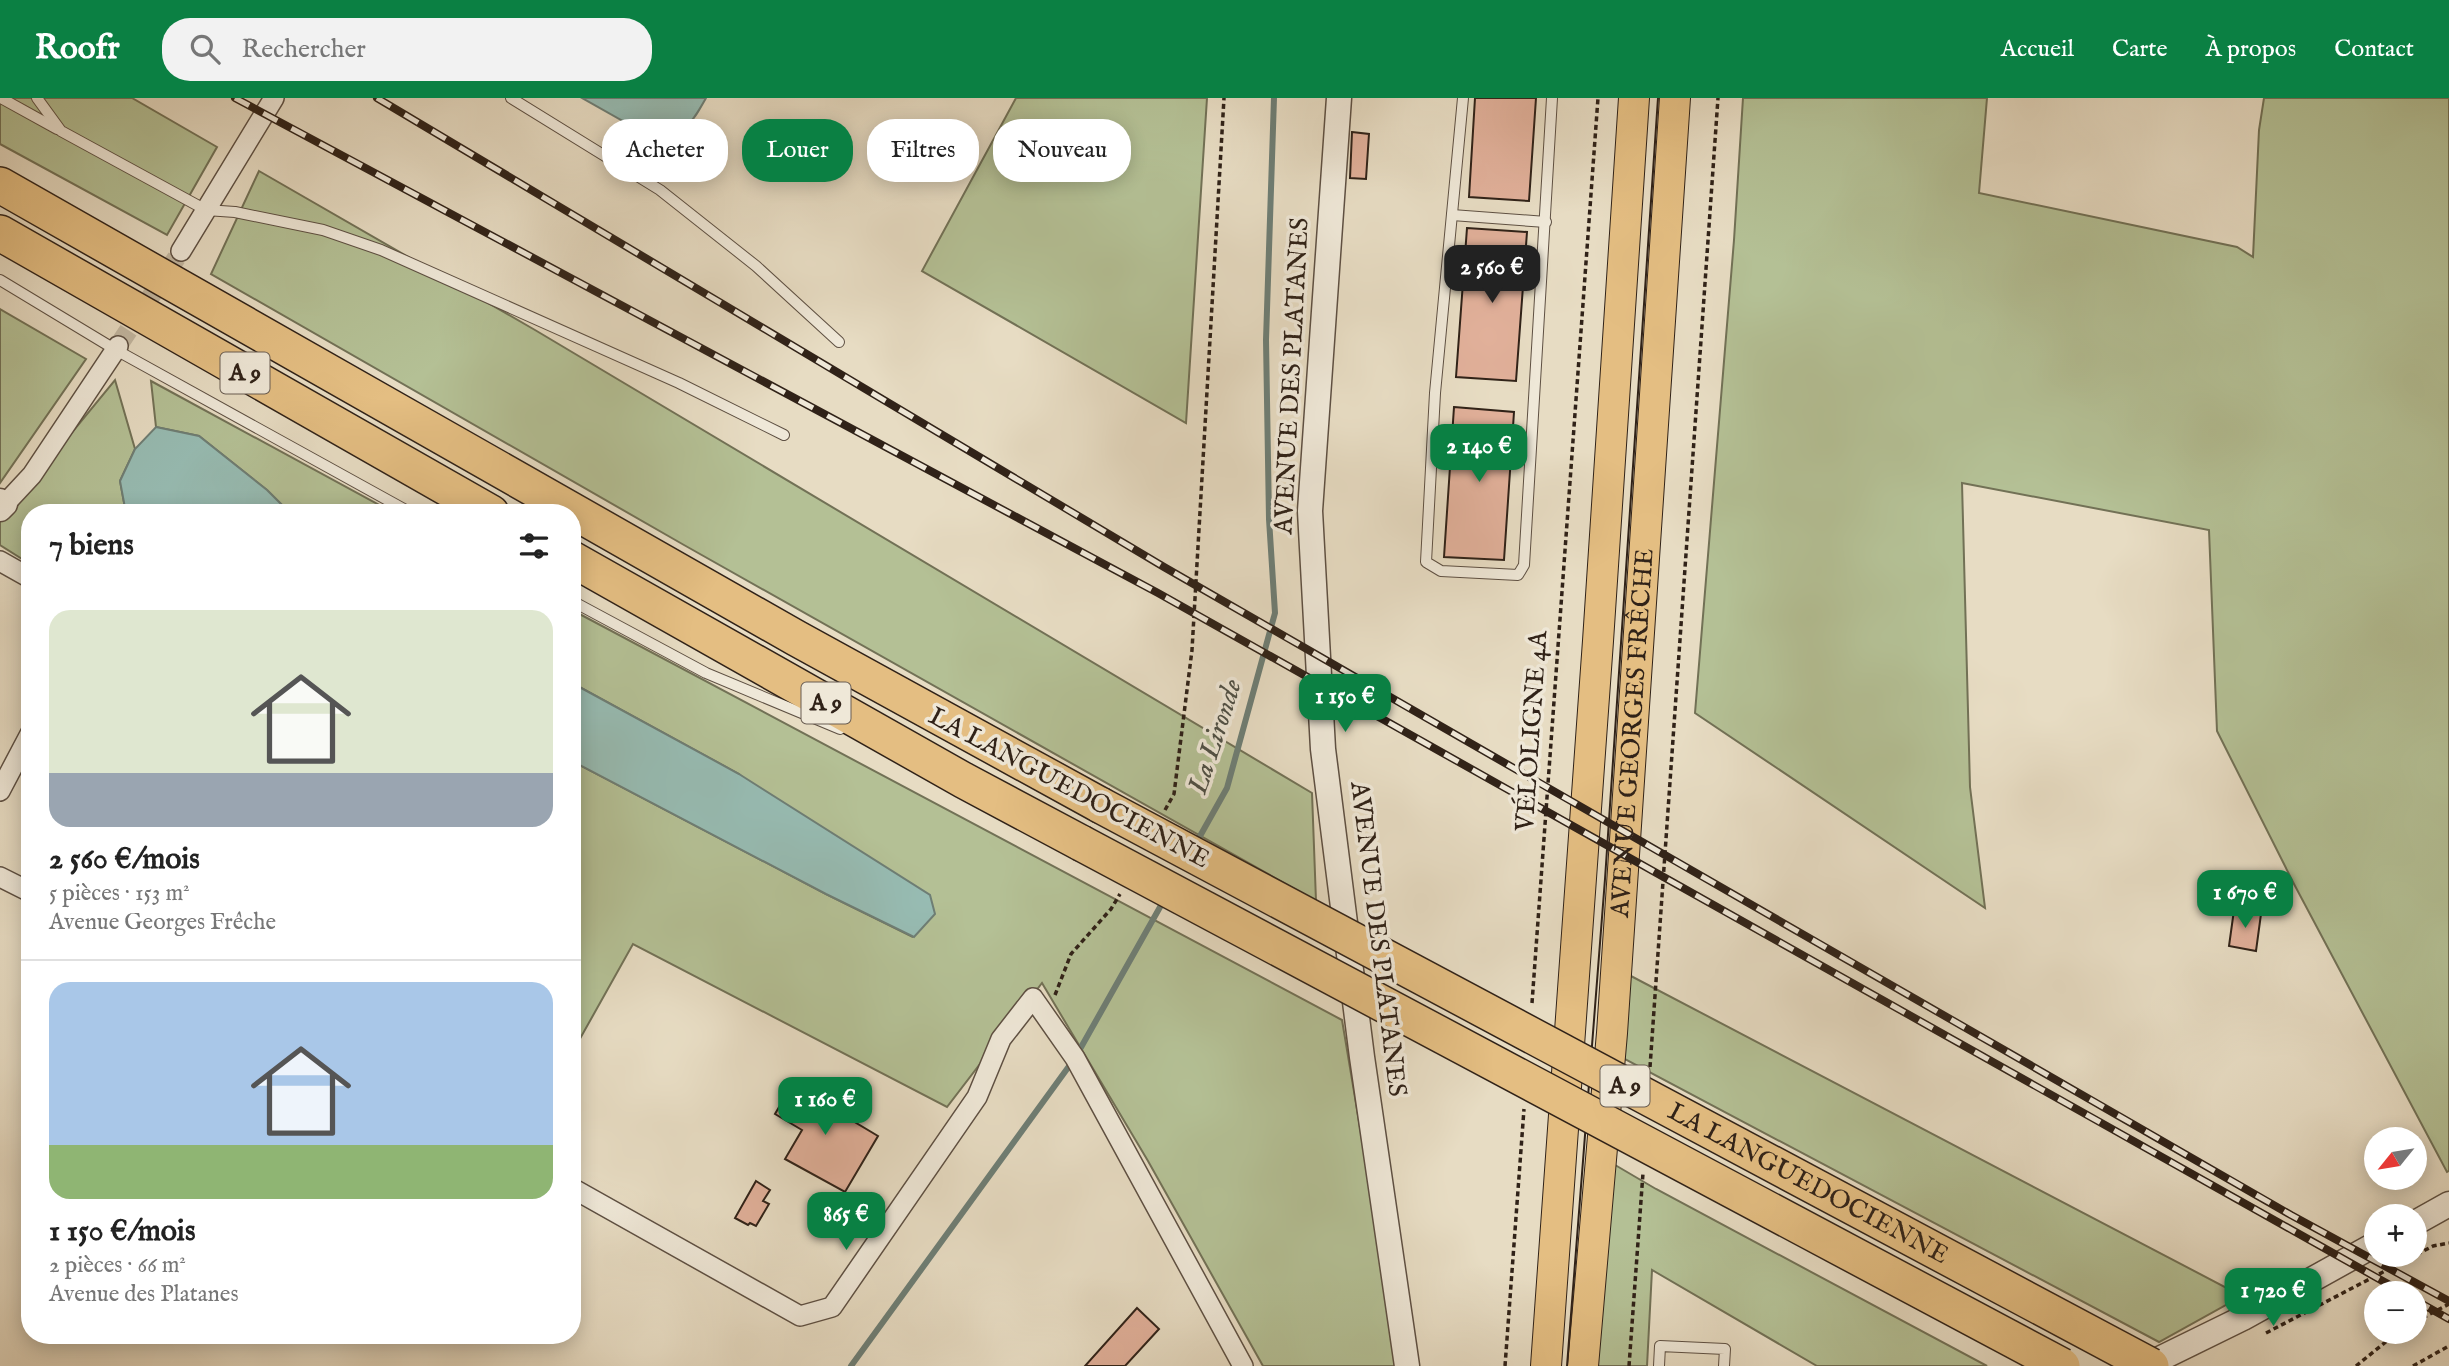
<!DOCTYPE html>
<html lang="fr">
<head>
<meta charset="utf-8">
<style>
  body { margin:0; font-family:"IM FELL English",serif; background:#f2f2f2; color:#222; height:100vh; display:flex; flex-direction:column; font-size:26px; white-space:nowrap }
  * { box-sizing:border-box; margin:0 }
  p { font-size:23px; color:#767676 }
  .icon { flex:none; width:38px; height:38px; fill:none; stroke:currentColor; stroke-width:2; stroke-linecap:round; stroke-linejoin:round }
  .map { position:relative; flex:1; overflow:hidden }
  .panel { position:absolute; left:21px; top:406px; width:560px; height:840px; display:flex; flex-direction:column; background:#fff; border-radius:28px; box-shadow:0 4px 18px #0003 }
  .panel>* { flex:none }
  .banner { position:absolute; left:602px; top:21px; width:665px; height:63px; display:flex; gap:14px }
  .needle { width:46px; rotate:240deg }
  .buttons { position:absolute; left:2364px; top:1029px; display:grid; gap:14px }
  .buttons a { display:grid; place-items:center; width:63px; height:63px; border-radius:50%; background:#fff; box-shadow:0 4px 18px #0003; font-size:35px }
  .price { position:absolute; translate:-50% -60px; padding:0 16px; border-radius:14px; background:#0b8043; color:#fff; font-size:23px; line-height:46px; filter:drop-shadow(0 2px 4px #0008) }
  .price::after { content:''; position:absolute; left:50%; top:42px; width:21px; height:16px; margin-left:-10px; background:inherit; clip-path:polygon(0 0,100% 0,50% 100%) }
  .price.active { background:#222; color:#fff }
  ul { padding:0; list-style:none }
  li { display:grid; align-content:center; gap:14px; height:371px; padding:0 28px }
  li+li { border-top:2px solid #e0e0e0 }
  li span { display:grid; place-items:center; height:217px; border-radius:21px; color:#555 }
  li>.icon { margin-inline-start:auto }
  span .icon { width:126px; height:126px; fill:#fffc; stroke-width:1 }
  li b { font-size:30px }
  h2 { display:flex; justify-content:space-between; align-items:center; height:84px; padding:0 28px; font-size:30px }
  .chip { padding:0 24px; border-radius:28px; background:#fff; box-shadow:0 4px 18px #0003; font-size:24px; line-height:63px }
  .chip.active { background:#0b8043; color:#fff }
  header { display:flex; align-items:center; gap:42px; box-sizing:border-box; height:98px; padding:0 35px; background:#0b8043; color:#fff }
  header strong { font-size:33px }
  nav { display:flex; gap:38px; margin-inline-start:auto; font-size:24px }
  .search { width:490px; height:63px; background:#f2f2f2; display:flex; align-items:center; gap:18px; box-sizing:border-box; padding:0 24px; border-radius:28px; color:#767676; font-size:26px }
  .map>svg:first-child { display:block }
  .green { fill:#b4c095; stroke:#727156; stroke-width:2 }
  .water { fill:#97bcb3; stroke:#6e7e75; stroke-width:2 }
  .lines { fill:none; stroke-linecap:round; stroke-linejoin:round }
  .stream { stroke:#6e7e75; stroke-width:6 }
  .building { fill:#e1b09a; stroke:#302218; stroke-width:2 }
  .minor-tunnel { stroke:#c2b7a1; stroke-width:19; stroke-dasharray:19 10; stroke-linecap:butt }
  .service-casing { stroke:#5e5043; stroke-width:12 }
  .minor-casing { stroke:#5e5043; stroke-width:22 }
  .tertiary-casing { stroke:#5e5043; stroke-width:27 }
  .primary-casing { stroke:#302218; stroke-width:32 }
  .motorway-casing { stroke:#302218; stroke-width:38 }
  .path { stroke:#302218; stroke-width:3.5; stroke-dasharray:5 3.5; stroke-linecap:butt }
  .service { stroke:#efe8d8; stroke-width:10 }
  .minor { stroke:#efe8d8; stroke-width:19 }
  .tertiary { stroke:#efe8d8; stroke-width:24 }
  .primary { stroke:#e4be82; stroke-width:30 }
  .motorway { stroke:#e4be82; stroke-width:35 }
  .tram { stroke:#302218; stroke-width:2 }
  .rail-casing { stroke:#302218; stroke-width:8 }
  .rail { stroke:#efe8d8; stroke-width:5; stroke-dasharray:16; stroke-linecap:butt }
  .motorway-bridge-casing { stroke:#302218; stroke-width:38; stroke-linecap:butt }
  .motorway-bridge { stroke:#e4be82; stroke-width:35 }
  .labels { text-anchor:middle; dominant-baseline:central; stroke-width:7; stroke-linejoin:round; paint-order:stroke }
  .shield { fill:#efe8d8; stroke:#695d52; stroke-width:2 }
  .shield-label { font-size:24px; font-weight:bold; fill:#302218 }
  .street-label { font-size:26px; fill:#302218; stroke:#efe8d8 }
  .water-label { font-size:28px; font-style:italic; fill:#4f5046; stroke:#efe8d8 }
</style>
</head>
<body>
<header>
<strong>Roofr</strong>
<div class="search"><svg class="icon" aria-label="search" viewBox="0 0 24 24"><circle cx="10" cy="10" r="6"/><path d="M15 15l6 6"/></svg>Rechercher</div>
<nav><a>Accueil</a><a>Carte</a><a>À propos</a><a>Contact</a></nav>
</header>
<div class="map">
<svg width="2449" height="1268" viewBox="0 0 2449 1268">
  <rect width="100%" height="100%" fill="#e7dcc3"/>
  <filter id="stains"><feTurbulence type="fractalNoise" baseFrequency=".00286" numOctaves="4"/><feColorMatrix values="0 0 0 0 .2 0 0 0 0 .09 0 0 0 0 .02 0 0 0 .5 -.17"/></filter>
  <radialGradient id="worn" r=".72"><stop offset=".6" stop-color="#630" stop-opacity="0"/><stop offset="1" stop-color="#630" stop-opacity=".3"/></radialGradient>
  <g class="green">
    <polygon points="0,0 132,0 217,49 167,137 0,46"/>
    <polygon points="1016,0 1207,0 1186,325 922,173"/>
    <polygon points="1743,0 1987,0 1979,95 2237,149 2253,159 2259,32 2264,0 2449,0 2449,1073 2447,1074 2294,786 2217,633 2209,432 1962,385 1970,689 1985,810 1695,615 1734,142"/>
    <polygon points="259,73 535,232 1312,695 1316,803 684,447 211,176"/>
    <polygon points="0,211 86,261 0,385"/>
    <polygon points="115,282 135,351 120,383 125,410 133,415 30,415 30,466 0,447 0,422"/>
    <polygon points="151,283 394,415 290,415 267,392 199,338 156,329"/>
    <polygon points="572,512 1342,922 1400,1268 1263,1268 1148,1063 1042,885 947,1009 633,846 572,955 572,663 826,796 913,839 739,676 572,585"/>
    <polygon points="1629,877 2242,1198 2159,1244 1619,958"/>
    <polygon points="1610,1064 1656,1091 1987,1268 1817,1268 1652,1172 1647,1268 1591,1268"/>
  </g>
  <g class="water">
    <path d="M582,0h124c-14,25 -22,39 -53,40z"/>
    <polygon points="156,329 199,338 267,392 290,415 133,415 125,410 120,383 135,351"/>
    <polygon points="572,585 739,676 930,797 935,816 914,839 826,796 572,663"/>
  </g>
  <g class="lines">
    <g class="stream">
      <polyline points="1195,747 1227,690 1275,515 1269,421 1266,242 1274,0"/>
      <polyline points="851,1268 1075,960 1164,802"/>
    </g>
  </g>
  <g class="building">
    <polygon points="1475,0 1536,0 1529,103 1469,99"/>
    <polygon points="1352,34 1369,36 1366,81 1350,80"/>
    <polygon points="1467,130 1527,134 1516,283 1456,279"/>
    <polygon points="1454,309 1514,314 1504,462 1444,459"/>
    <polygon points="2234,812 2261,816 2256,853 2229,848"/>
    <polygon points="795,982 841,1008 838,1014 878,1038 845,1094 785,1061 802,1032 775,1016"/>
    <polygon points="756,1083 770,1092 763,1103 769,1106 756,1128 750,1125 748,1127 735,1120"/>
    <polygon points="1137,1210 1159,1231 1125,1268 1085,1268"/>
  </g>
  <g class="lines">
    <polyline class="minor-tunnel" points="118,248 181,153"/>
    <g class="service-casing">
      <g id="service">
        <polyline points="1,0 57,31"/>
        <polyline points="37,0 61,33 206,112 235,114 323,132 381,152 679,285 784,337"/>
        <polyline points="511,0 660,92 756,168 839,244"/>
        <polyline points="1463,0 1435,295 1426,464 1441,473 1518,477 1524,467 1552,0"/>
        <polyline points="1452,117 1546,124"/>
        <polyline points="0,182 116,252 411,415"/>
        <polyline points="572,503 706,575 840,631"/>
        <polyline points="1659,1268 1660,1248 1725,1251 1724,1268"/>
      </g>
    </g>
    <g class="minor-casing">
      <g id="minor">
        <polyline points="181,153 274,0"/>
        <polyline points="5,406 32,377 118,248"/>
        <polyline points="0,463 30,480"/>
        <polyline points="0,693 30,636"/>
        <polyline points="0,779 30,794"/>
        <polyline points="572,1090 800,1218 832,1209 977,999 1001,941 1033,900 1075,960 1243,1268"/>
      </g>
    </g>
    <g class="tertiary-casing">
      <g id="tertiary">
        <polyline points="1339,0 1310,413 1323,651 1362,959 1407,1268"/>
        <polyline points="0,403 5,406 0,411"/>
        <polyline points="2415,1125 2449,1106"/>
        <polyline points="2145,1268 2243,1220 2376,1146"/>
      </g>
    </g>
    <g class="primary-casing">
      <g id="primary">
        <polyline points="1546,1268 1598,543 1634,0"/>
        <path id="s1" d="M1583,1268l29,-333 63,-935"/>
      </g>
    </g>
    <g class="motorway-casing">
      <g id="motorway">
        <polyline points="0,87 796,540 1100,707"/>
        <polyline points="0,135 491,415"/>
        <polyline points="572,461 963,682 1081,745"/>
      </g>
    </g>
    <g class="path">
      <polyline points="1165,712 1174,696 1192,552 1224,0"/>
      <polyline points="1055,897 1071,856 1111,811 1120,796"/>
      <polyline points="1532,905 1598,0"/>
      <polyline points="1650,969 1718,0"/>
      <polyline points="2415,1224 2449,1206"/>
      <polyline points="2266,1235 2433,1148 2449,1145"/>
      <polyline points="1505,1268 1524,1011"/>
      <polyline points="1629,1268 1643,1075"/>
      <polyline points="2356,1268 2398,1234"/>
      <polyline points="2413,1268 2447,1249"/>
    </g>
    <use href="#service" class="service"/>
    <use href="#minor" class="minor"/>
    <use href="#tertiary" class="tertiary"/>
    <use href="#primary" class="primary"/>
    <use href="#motorway" class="motorway"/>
    <polyline class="tram" points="1567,1268 1605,781 1658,0"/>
    <g class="rail-casing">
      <g id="rail">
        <polyline points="235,0 1158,495 2404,1195"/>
        <polyline points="377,0 1164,469 2291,1117 2449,1203"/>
        <polyline points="2415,1202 2449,1221"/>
      </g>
    </g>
    <use href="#rail" class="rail"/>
    <g class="motorway-bridge-casing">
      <g id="motorway-bridge">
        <path id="s2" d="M1100,707l1051,561"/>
        <polyline points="1081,745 2062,1268"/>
      </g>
    </g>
    <use href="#motorway-bridge" class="motorway-bridge"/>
  </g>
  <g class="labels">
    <g class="shield">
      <rect x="220.5" y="254.5" width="49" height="41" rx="5"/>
      <rect x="801.5" y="584.5" width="49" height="41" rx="5"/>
      <rect x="1600.5" y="967.5" width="49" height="41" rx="5"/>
    </g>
    <g class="shield-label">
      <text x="245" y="275">A 9</text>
      <text x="826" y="605">A 9</text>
      <text x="1625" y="988">A 9</text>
    </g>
    <g class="street-label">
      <text transform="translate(1292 278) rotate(-87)">AVENUE DES PLATANES</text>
      <text transform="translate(1532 633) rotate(-86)">VÉLOLIGNE 4A</text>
      <text stroke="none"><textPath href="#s1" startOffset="635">AVENUE GEORGES FRÊCHE</textPath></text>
      <text transform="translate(1069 690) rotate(28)">LA LANGUEDOCIENNE</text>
      <text transform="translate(1378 841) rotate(83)">AVENUE DES PLATANES</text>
      <text stroke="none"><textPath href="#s2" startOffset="803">LA LANGUEDOCIENNE</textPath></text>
    </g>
    <g class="water-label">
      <text transform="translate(1216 639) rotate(-72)">La Lironde</text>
    </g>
  </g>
  <rect width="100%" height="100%" filter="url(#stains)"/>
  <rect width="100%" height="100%" fill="url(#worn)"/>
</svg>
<div class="buttons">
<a><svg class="needle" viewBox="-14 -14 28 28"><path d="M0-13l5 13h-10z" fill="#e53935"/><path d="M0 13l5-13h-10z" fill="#767676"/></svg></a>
<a>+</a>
<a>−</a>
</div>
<b class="price active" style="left:1492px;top:207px">2 560 €</b>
<b class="price" style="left:1479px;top:386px">2 140 €</b>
<b class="price" style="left:1345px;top:636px">1 150 €</b>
<b class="price" style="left:2245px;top:832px">1 670 €</b>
<b class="price" style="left:825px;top:1039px">1 160 €</b>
<b class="price" style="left:846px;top:1154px">865 €</b>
<b class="price" style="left:2273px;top:1230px">1 720 €</b>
<div class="banner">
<a class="chip">Acheter</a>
<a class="chip active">Louer</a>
<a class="chip">Filtres</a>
<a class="chip">Nouveau</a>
</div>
<section class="panel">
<h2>7 biens<svg class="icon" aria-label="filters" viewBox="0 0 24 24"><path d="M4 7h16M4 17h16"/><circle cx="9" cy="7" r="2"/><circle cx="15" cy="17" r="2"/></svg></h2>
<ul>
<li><span style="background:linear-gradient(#dfe7d0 75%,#9aa5b1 0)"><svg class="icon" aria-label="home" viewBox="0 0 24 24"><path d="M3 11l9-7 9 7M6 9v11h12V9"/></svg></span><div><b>2 560 €/mois</b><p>5 pièces · 153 m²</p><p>Avenue Georges Frêche</p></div></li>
<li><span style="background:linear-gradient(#a9c7e8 75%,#8fb573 0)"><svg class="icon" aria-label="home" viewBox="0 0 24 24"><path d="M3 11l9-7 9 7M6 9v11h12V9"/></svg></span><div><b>1 150 €/mois</b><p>2 pièces · 66 m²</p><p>Avenue des Platanes</p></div></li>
</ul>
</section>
</div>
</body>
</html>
